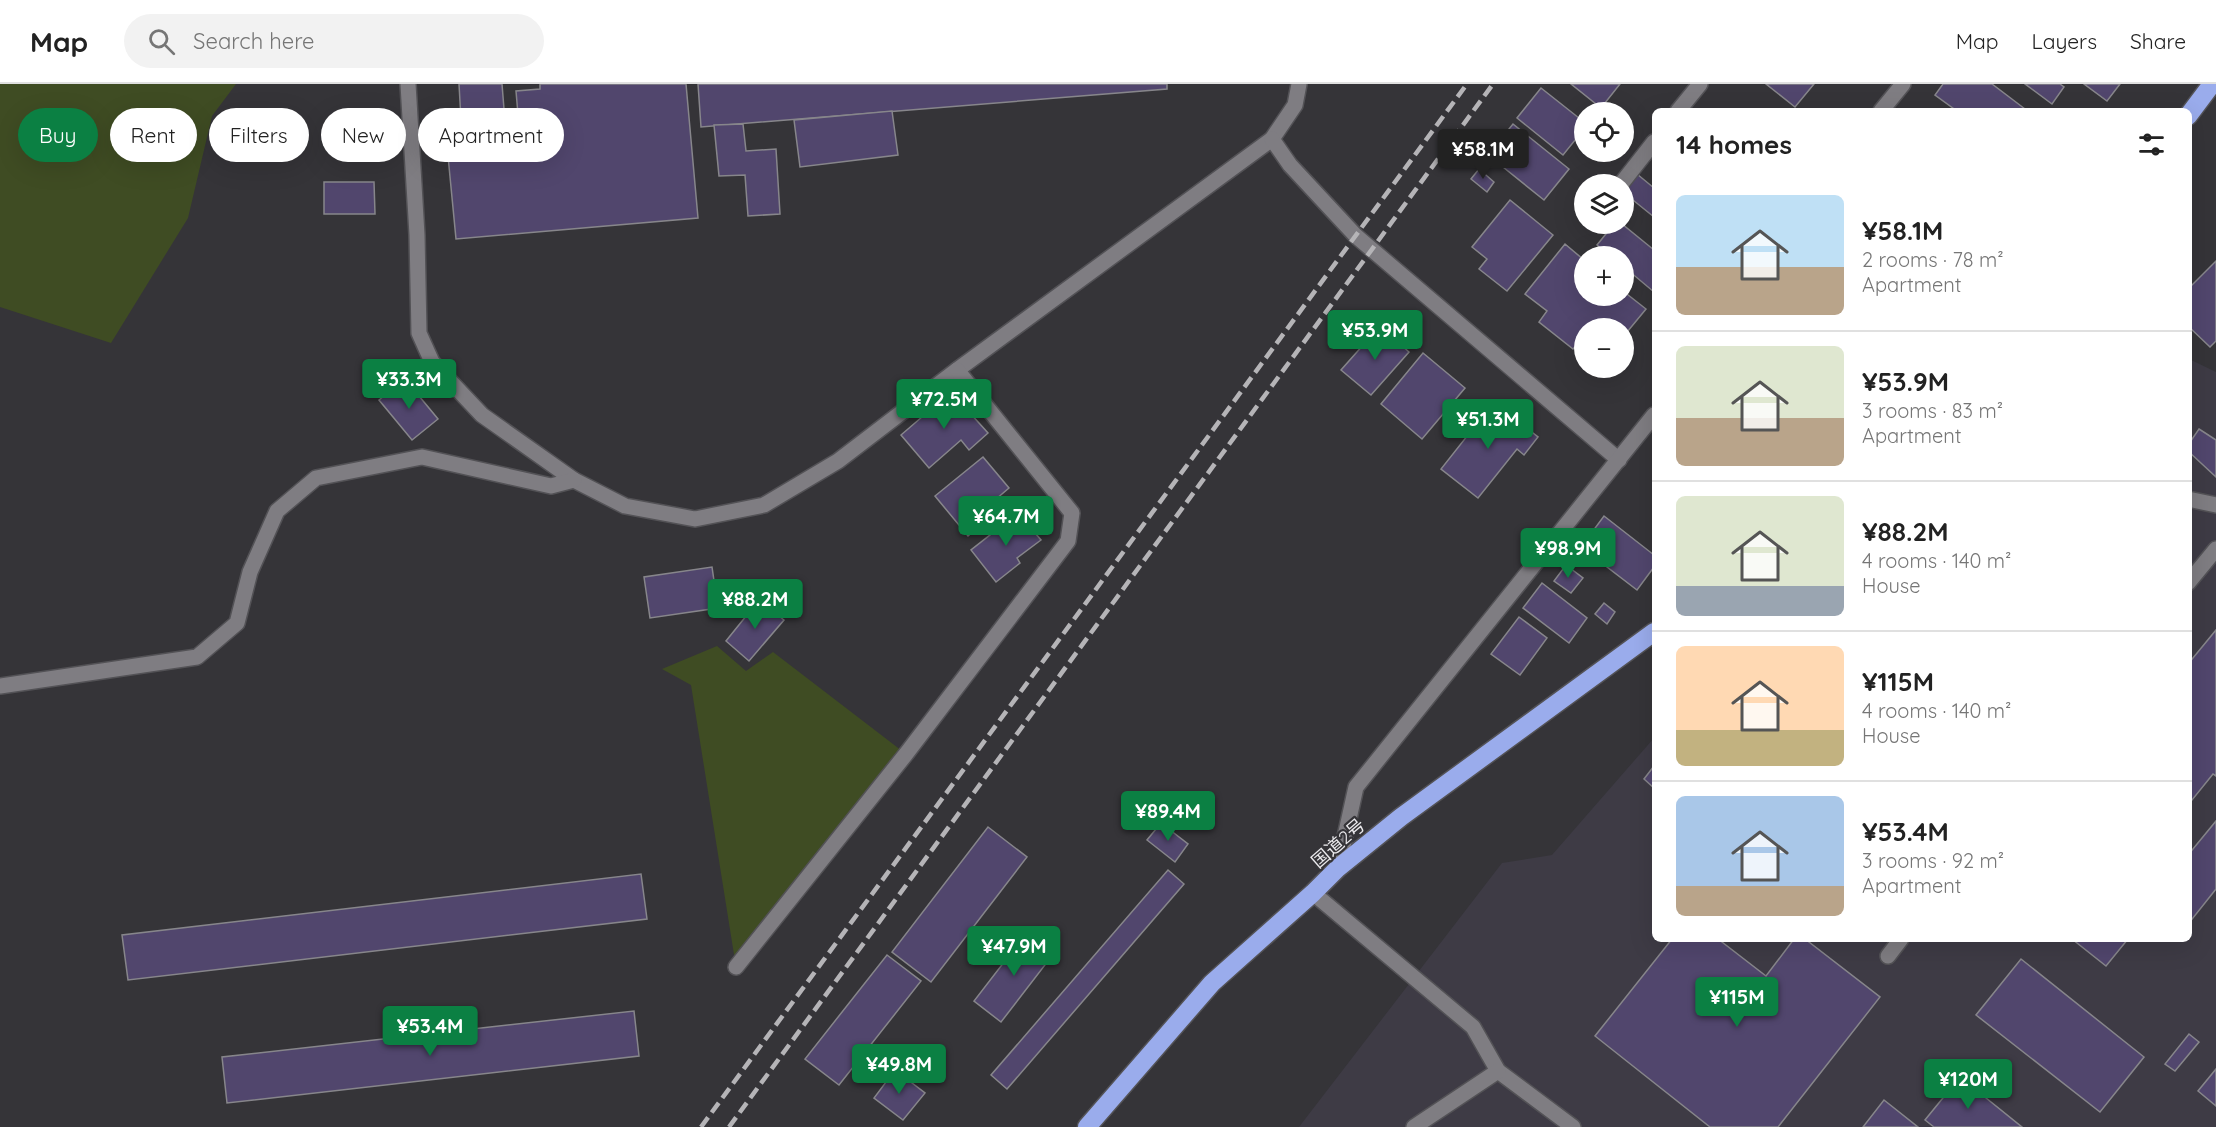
<!DOCTYPE html>
<html lang="en">
<head>
<meta charset="utf-8">
<style>
  body { margin:0; font-family:Quicksand,"Noto Sans JP",sans-serif; background:#f2f2f2; color:#222; height:100vh; display:flex; flex-direction:column; font-size:22px; white-space:nowrap }
  * { box-sizing:border-box; margin:0 }
  p { font-size:20px; color:#767676 }
  .icon { flex:none; width:33px; height:33px; fill:none; stroke:currentColor; stroke-width:2; stroke-linecap:round; stroke-linejoin:round }
  .map { position:relative; flex:1; overflow:hidden }
  .panel { position:absolute; left:1652px; top:24px; width:540px; height:834px; display:flex; flex-direction:column; background:#fff; border-radius:9px; box-shadow:0 6px 24px #0002 }
  .panel>* { flex:none }
  .guide { position:absolute; left:18px; top:24px; width:570px; height:54px; display:flex; gap:12px }
  .buttons { position:absolute; left:1574px; top:18px; display:grid; gap:12px }
  .buttons a { display:grid; place-items:center; width:60px; height:60px; border-radius:50%; background:#fff; box-shadow:0 6px 24px #0002; font-size:30px }
  .price { position:absolute; translate:-50% -51px; padding:0 14px; border-radius:6px; background:#0b8043; color:#fff; font-size:20px; line-height:39px; filter:drop-shadow(0 2px 3px #0008) }
  .price::after { content:''; position:absolute; left:50%; top:36px; width:18px; height:14px; margin-left:-9px; background:inherit; clip-path:polygon(0 0,100% 0,50% 100%) }
  .price.on { background:#222; color:#fff }
  ul { padding:0; list-style:none }
  li { display:flex; align-items:center; gap:18px; height:150px; padding:0 24px }
  li+li { border-top:2px solid #e0e0e0 }
  li span { display:grid; place-items:center; flex:none; width:168px; height:120px; border-radius:9px; color:#555 }
  li>.icon { margin-inline-start:auto }
  span .icon { width:72px; height:72px; fill:#fffc; stroke-width:1 }
  li b { font-size:26px }
  h2 { display:flex; justify-content:space-between; align-items:center; height:72px; padding:0 24px; font-size:26px }
  .tag { padding:0 21px; border-radius:27px; background:#fff; box-shadow:0 6px 24px #0002; font-size:21px; line-height:54px }
  .tag.on { background:#0b8043; color:#fff }
  header { display:flex; align-items:center; gap:36px; box-sizing:border-box; height:84px; padding:0 30px; background:#fff; border-bottom:2px solid #e0e0e0 }
  header strong { font-size:28px }
  nav { display:flex; gap:33px; margin-inline-start:auto; font-size:21px }
  .search { width:420px; height:54px; background:#f2f2f2; display:flex; align-items:center; gap:15px; box-sizing:border-box; padding:0 21px; border-radius:33px; color:#767676; font-size:22px }
  .map>svg:first-child { display:block }
  .built { fill:#3e3b45 }
  .green { fill:#3f4c23 }
  .building { fill:#51466d; stroke:#87868b; stroke-width:1.5 }
  .lines { fill:none; stroke-linecap:round; stroke-linejoin:round }
  .minor-casing { stroke:#535256; stroke-width:18 }
  .highway-casing { stroke:#535256; stroke-width:21 }
  .minor { stroke:#7f7d82; stroke-width:15 }
  .highway { stroke:#9aacec; stroke-width:18 }
  .rail { stroke:#b5b4b7; stroke-width:4.5; stroke-dasharray:12 6; stroke-linecap:butt }
  .labels { text-anchor:middle; dominant-baseline:central; stroke-width:4.5; stroke-linejoin:round; paint-order:stroke }
  .street-label { font-size:18px; fill:#ecebee; stroke:#353438 }
</style>
</head>
<body>
<header>
<strong>Map</strong>
<div class="search"><svg class="icon" aria-label="search" viewBox="0 0 24 24"><circle cx="10" cy="10" r="6"/><path d="M15 15l6 6"/></svg>Search here</div>
<nav><a>Map</a><a>Layers</a><a>Share</a></nav>
</header>
<div class="map">
<svg width="2216" height="1043" viewBox="0 0 2216 1043">
  <rect width="100%" height="100%" fill="#353438"/>
  <polygon class="built" points="2189,275 2216,288 2216,1043 1299,1043 1502,779 1552,771 1654,654 1654,855 2188,855"/>
  <g class="green">
    <polygon points="0,0 236,0 212,32 188,134 111,259 0,223"/>
    <polygon points="717,562 746,587 773,568 906,670 736,883 691,601 662,585"/>
  </g>
  <g class="building">
    <polygon points="459,0 502,0 506,50 462,53"/>
    <polygon points="540,0 686,0 698,134 456,155 448,72 521,66 516,7 540,5"/>
    <polygon points="698,0 1167,0 1167,5 701,43"/>
    <polygon points="1571,0 1620,0 1601,24"/>
    <polygon points="1766,0 1814,0 1795,23"/>
    <polygon points="1943,0 1992,0 2025,25 2023,27 1957,27 1935,11"/>
    <polygon points="2025,0 2060,0 2064,3 2052,20"/>
    <polygon points="2084,0 2120,0 2107,17"/>
    <polygon points="1541,4 1584,38 1584,45 1563,71 1517,34"/>
    <polygon points="892,27 898,71 800,83 794,36"/>
    <polygon points="743,40 746,67 776,65 780,130 748,132 745,91 719,92 714,41"/>
    <polygon points="1513,40 1569,85 1544,116 1488,71"/>
    <polygon points="1479,85 1494,98 1487,108 1471,95"/>
    <polygon points="1637,90 1654,104 1654,133 1623,108"/>
    <polygon points="324,98 374,98 375,130 324,130"/>
    <polygon points="1510,116 1553,151 1507,207 1479,185 1487,175 1472,163"/>
    <polygon points="1614,140 1622,140 1654,166 1654,208 1623,182 1623,172 1611,172 1597,161"/>
    <polygon points="1565,160 1584,176 1584,212 1623,212 1623,207 1646,225 1623,253 1623,244 1584,244 1584,258 1581,256 1573,265 1539,238 1547,227 1525,210"/>
    <polygon points="2216,177 2216,257 2210,263 2188,242 2188,205"/>
    <polygon points="1380,242 1409,268 1371,311 1341,286"/>
    <polygon points="1423,269 1465,304 1422,355 1381,320"/>
    <polygon points="405,295 438,335 412,356 379,316"/>
    <polygon points="951,308 988,349 969,366 961,356 929,384 901,351"/>
    <polygon points="1494,318 1538,353 1524,371 1517,365 1478,414 1441,385"/>
    <polygon points="2199,345 2216,356 2216,393 2188,367 2188,361"/>
    <polygon points="983,373 1009,404 982,427 988,435 968,452 935,412"/>
    <polygon points="1018,429 1041,456 1017,474 1020,479 996,498 971,466"/>
    <polygon points="1604,432 1654,471 1654,483 1637,506 1581,463"/>
    <polygon points="1566,481 1583,494 1571,509 1554,497"/>
    <polygon points="712,483 718,524 650,534 644,493"/>
    <polygon points="1542,499 1587,534 1569,559 1523,524"/>
    <polygon points="759,516 784,536 749,577 726,557"/>
    <polygon points="1604,519 1615,528 1607,540 1595,530"/>
    <polygon points="1519,533 1547,554 1520,591 1491,570"/>
    <polygon points="2216,546 2216,692 2213,690 2188,721 2188,580"/>
    <polygon points="1654,682 1654,704 1644,695"/>
    <polygon points="2216,737 2216,805 2189,839 2188,771"/>
    <polygon points="1161,739 1188,760 1175,778 1147,756"/>
    <polygon points="988,743 1027,773 931,898 892,868"/>
    <polygon points="1168,786 1184,800 1007,1005 991,991"/>
    <polygon points="641,790 647,835 128,896 122,851"/>
    <polygon points="1028,847 1055,868 1001,938 974,917"/>
    <polygon points="1672,855 1718,855 1766,892 1794,855 1805,855 1880,913 1778,1043 1710,1043 1595,952"/>
    <polygon points="2072,855 2128,855 2106,882"/>
    <polygon points="887,871 921,897 839,1001 805,975"/>
    <polygon points="2021,875 2144,973 2100,1028 1976,931"/>
    <polygon points="634,927 639,972 227,1019 222,973"/>
    <polygon points="2189,950 2199,958 2175,987 2165,980"/>
    <polygon points="2216,985 2216,1022 2198,1007"/>
    <polygon points="895,986 925,1009 903,1036 874,1014"/>
    <polygon points="1960,993 2022,1043 1934,1043 1925,1036"/>
    <polygon points="1884,1016 1918,1043 1863,1043"/>
  </g>
  <g class="lines">
    <g class="minor-casing">
      <g id="minor">
        <polyline points="408,0 417,151 419,249 432,278 482,331 574,396 625,422 695,435 764,421 838,377 957,286 1272,55 1295,21 1299,0"/>
        <polyline points="1678,27 1700,0"/>
        <polyline points="1881,27 1903,0"/>
        <polyline points="1272,55 1290,81 1356,152 1619,376"/>
        <polyline points="1621,100 1654,58"/>
        <polyline points="2188,415 2216,421"/>
        <polyline points="2188,499 2216,465"/>
        <polyline points="0,602 197,573 237,539 250,488 277,427 316,394 422,373 551,402 574,396"/>
        <polyline points="1338,784 1356,703 1654,331"/>
        <polyline points="1313,809 1473,943 1498,987 1573,1043"/>
        <polyline points="1888,872 1901,855"/>
        <polyline points="736,883 906,670 1068,457 1072,429 957,286"/>
        <polyline points="1414,1043 1498,987"/>
      </g>
    </g>
    <g class="highway-casing">
      <g id="highway">
        <polyline points="2188,32 2212,0"/>
        <polyline points="1087,1043 1212,899 1313,809 1338,784 1401,733 1654,548"/>
      </g>
    </g>
    <use href="#minor" class="minor"/>
    <use href="#highway" class="highway"/>
    <g class="rail">
      <polyline points="701,1043 1467,0"/>
      <polyline points="729,1043 1493,0"/>
    </g>
  </g>
  <g class="labels">
    <g class="street-label">
      <text transform="translate(1338 759) rotate(-41)">国道2号</text>
    </g>
  </g>
</svg>
<div class="buttons">
<a><svg class="icon" aria-label="locate" viewBox="0 0 24 24"><circle cx="12" cy="12" r="6"/><path d="M12 2v4M12 18v4M2 12h4M18 12h4"/></svg></a>
<a><svg class="icon" aria-label="layers" viewBox="0 0 24 24"><path d="M12 4l9 5-9 5-9-5zM3 14l9 5 9-5"/></svg></a>
<a>+</a>
<a>−</a>
</div>
<b class="price on" style="left:1483px;top:96px">¥58.1M</b>
<b class="price" style="left:1375px;top:277px">¥53.9M</b>
<b class="price" style="left:409px;top:326px">¥33.3M</b>
<b class="price" style="left:944px;top:346px">¥72.5M</b>
<b class="price" style="left:1488px;top:366px">¥51.3M</b>
<b class="price" style="left:1006px;top:463px">¥64.7M</b>
<b class="price" style="left:1568px;top:495px">¥98.9M</b>
<b class="price" style="left:755px;top:546px">¥88.2M</b>
<b class="price" style="left:1168px;top:758px">¥89.4M</b>
<b class="price" style="left:1014px;top:893px">¥47.9M</b>
<b class="price" style="left:1737px;top:944px">¥115M</b>
<b class="price" style="left:430px;top:973px">¥53.4M</b>
<b class="price" style="left:899px;top:1011px">¥49.8M</b>
<b class="price" style="left:1968px;top:1026px">¥120M</b>
<div class="guide">
<a class="tag on">Buy</a>
<a class="tag">Rent</a>
<a class="tag">Filters</a>
<a class="tag">New</a>
<a class="tag">Apartment</a>
</div>
<section class="panel">
<h2>14 homes<svg class="icon" aria-label="filters" viewBox="0 0 24 24"><path d="M4 7h16M4 17h16"/><circle cx="9" cy="7" r="2"/><circle cx="15" cy="17" r="2"/></svg></h2>
<ul>
<li><span style="background:linear-gradient(#bfe0f5 60%,#b9a48a 0)"><svg class="icon" aria-label="home" viewBox="0 0 24 24"><path d="M3 11l9-7 9 7M6 9v11h12V9"/></svg></span><div><b>¥58.1M</b><p>2 rooms · 78 m²</p><p>Apartment</p></div></li>
<li><span style="background:linear-gradient(#dfe7d0 60%,#b9a48a 0)"><svg class="icon" aria-label="home" viewBox="0 0 24 24"><path d="M3 11l9-7 9 7M6 9v11h12V9"/></svg></span><div><b>¥53.9M</b><p>3 rooms · 83 m²</p><p>Apartment</p></div></li>
<li><span style="background:linear-gradient(#dfe7d0 75%,#9aa5b1 0)"><svg class="icon" aria-label="home" viewBox="0 0 24 24"><path d="M3 11l9-7 9 7M6 9v11h12V9"/></svg></span><div><b>¥88.2M</b><p>4 rooms · 140 m²</p><p>House</p></div></li>
<li><span style="background:linear-gradient(#ffd9b3 70%,#c2b280 0)"><svg class="icon" aria-label="home" viewBox="0 0 24 24"><path d="M3 11l9-7 9 7M6 9v11h12V9"/></svg></span><div><b>¥115M</b><p>4 rooms · 140 m²</p><p>House</p></div></li>
<li><span style="background:linear-gradient(#a9c7e8 75%,#b9a48a 0)"><svg class="icon" aria-label="home" viewBox="0 0 24 24"><path d="M3 11l9-7 9 7M6 9v11h12V9"/></svg></span><div><b>¥53.4M</b><p>3 rooms · 92 m²</p><p>Apartment</p></div></li>
</ul>
</section>
</div>
</body>
</html>
